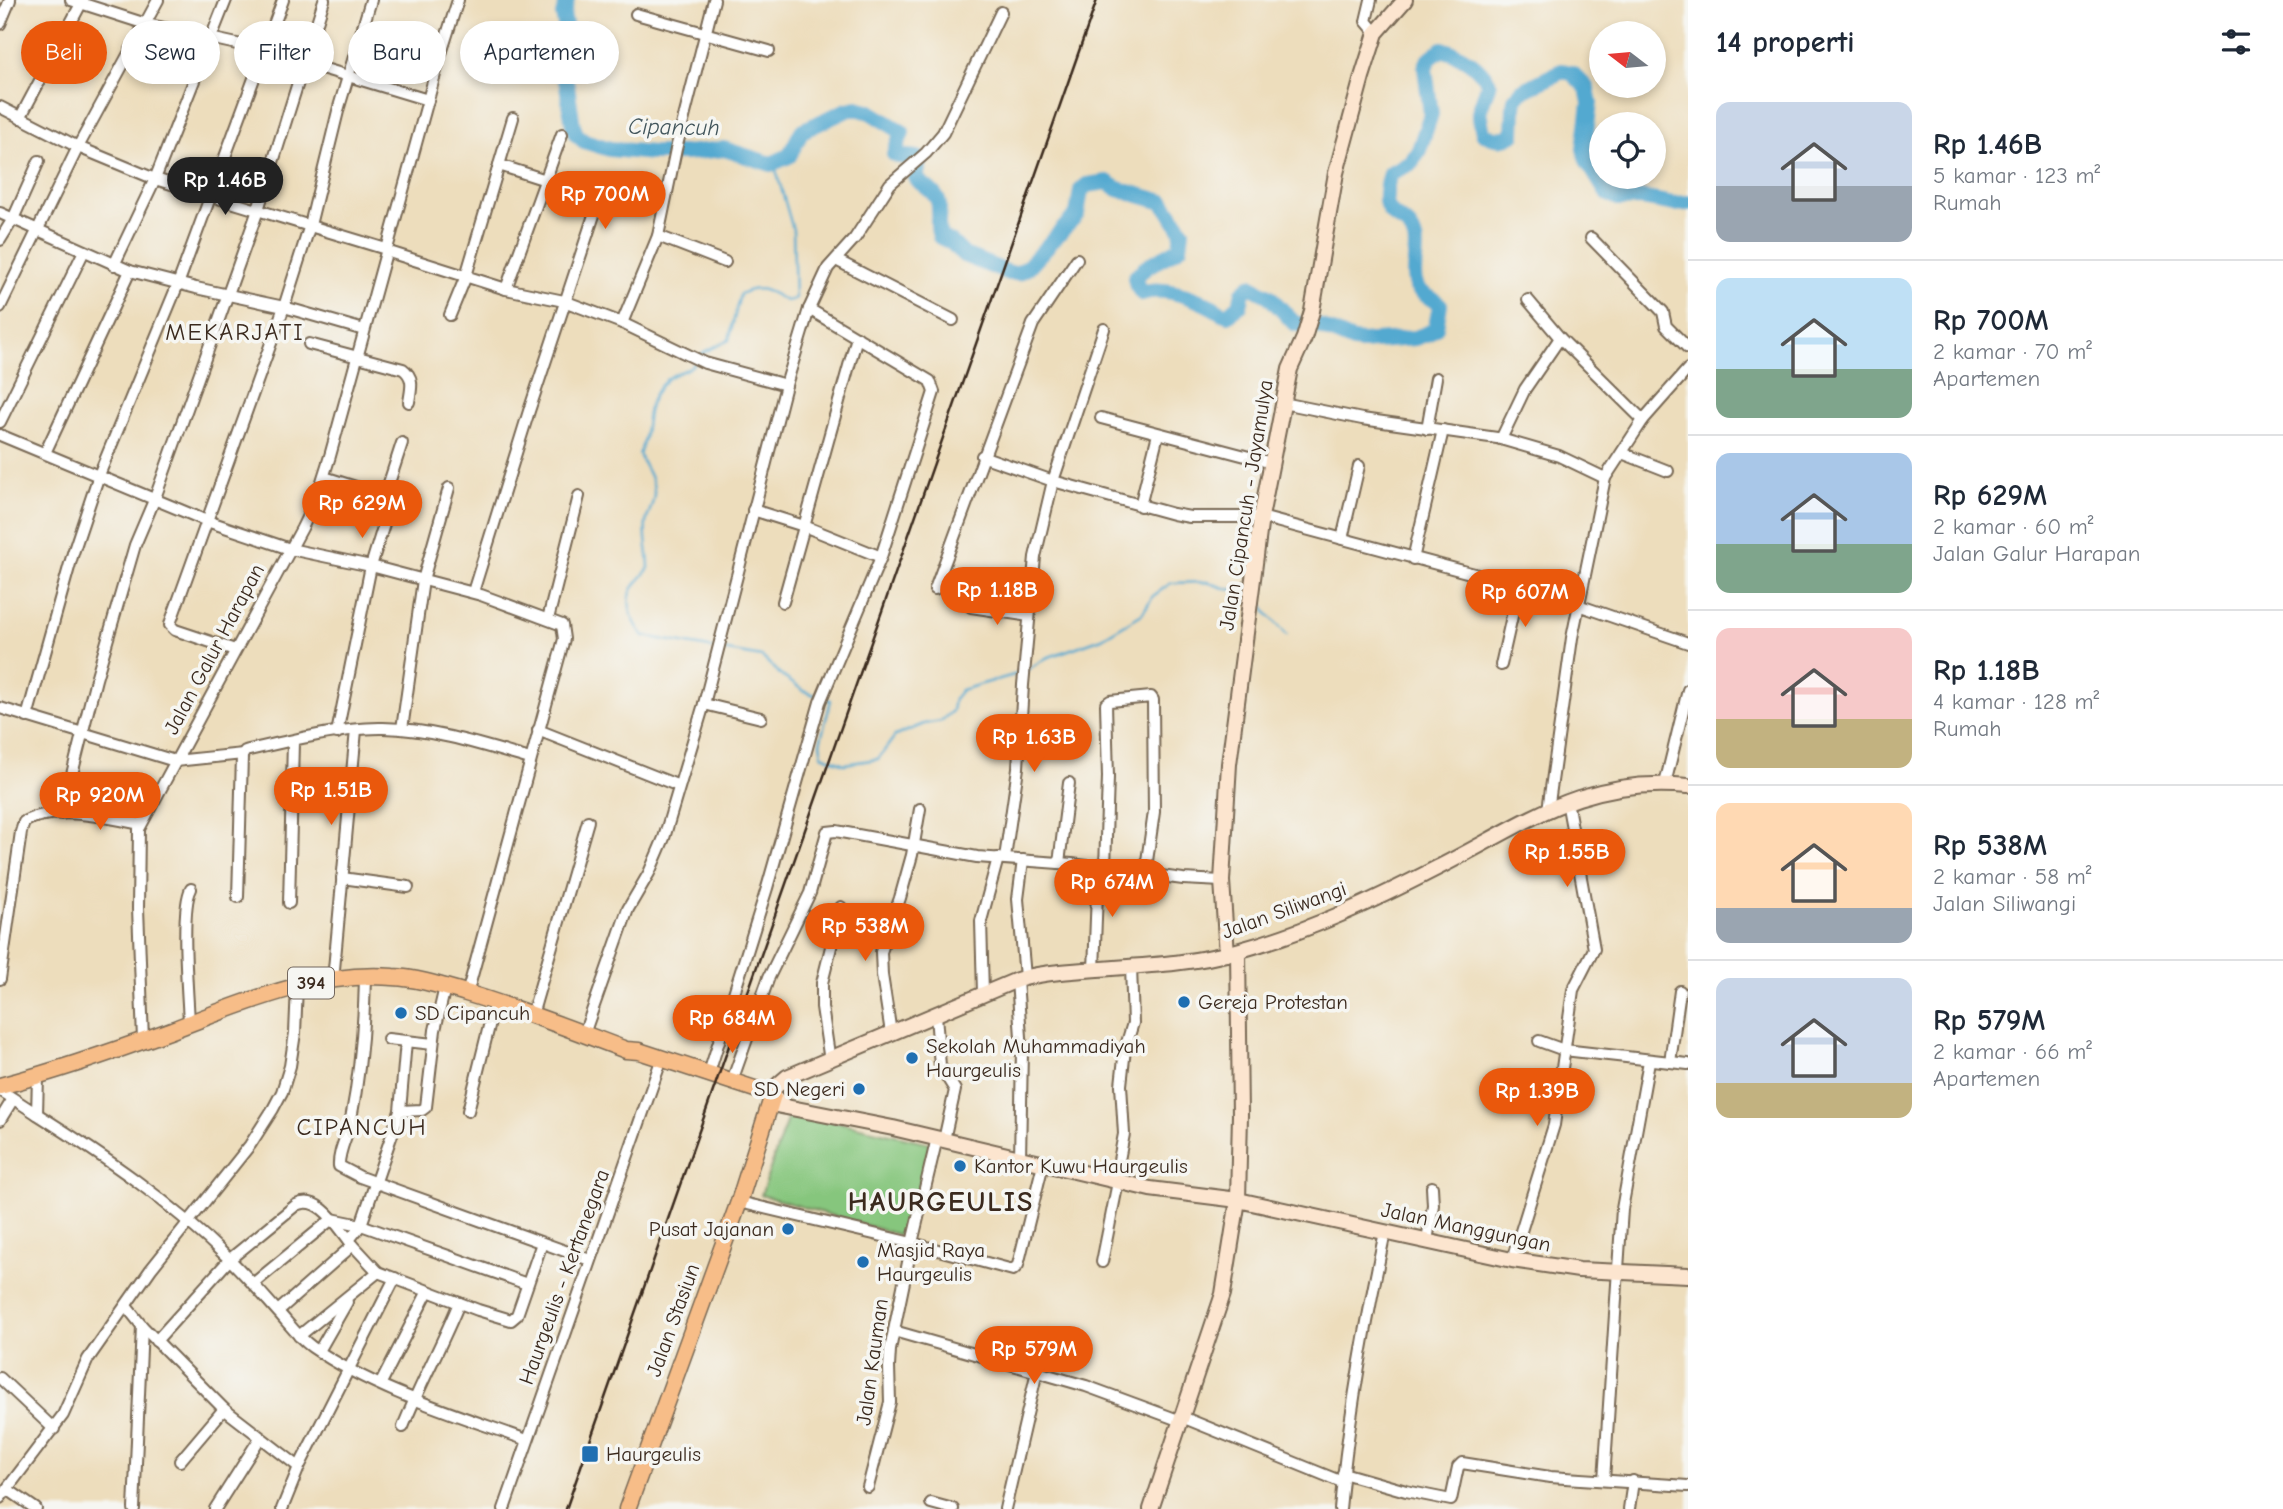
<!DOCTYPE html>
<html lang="id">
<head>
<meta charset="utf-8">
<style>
  body { margin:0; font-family:"Comic Neue",sans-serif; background:#f2f2f3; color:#1f2937; height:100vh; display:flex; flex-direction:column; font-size:26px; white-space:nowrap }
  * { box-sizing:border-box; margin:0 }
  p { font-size:23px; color:#747a83 }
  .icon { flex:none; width:38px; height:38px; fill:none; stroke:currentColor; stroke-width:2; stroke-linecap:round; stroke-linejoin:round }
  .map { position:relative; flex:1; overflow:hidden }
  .side { display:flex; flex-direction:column; background:#fff; width:595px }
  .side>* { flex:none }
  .top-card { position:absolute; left:21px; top:21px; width:665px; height:63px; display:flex; gap:14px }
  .needle { width:46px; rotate:286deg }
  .buttons { position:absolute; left:1589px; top:21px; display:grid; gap:14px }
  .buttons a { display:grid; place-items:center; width:77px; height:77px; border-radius:50%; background:#fff; box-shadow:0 4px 10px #0003; font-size:35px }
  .price { position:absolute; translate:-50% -60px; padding:0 16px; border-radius:24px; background:#ea580c; color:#fff; font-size:23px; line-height:46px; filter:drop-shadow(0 2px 4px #0008) }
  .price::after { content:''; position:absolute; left:50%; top:42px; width:21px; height:16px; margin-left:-10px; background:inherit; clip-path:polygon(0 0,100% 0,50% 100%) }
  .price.active { background:#222; color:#fff }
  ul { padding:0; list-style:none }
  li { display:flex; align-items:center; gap:21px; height:175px; padding:0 28px }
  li+li { border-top:2px solid #e0e1e3 }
  li span { display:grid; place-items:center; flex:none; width:196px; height:140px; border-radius:14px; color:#555 }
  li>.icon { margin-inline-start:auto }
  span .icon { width:84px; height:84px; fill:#fffc; stroke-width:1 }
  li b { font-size:30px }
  h2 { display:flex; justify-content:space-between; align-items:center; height:84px; padding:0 28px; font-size:30px }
  .chip { padding:0 24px; border-radius:32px; background:#fff; box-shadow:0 4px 10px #0003; font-size:24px; line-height:63px }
  .chip.active { background:#ea580c; color:#fff }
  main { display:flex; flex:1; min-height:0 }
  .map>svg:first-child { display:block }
  .green { fill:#86c67d; stroke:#60784e; stroke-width:2 }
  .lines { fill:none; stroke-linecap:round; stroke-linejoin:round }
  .stream { stroke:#53a9d0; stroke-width:2.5 }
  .river { stroke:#53a9d0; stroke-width:16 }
  .street-casing { stroke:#796955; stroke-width:14 }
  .secondary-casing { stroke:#796955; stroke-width:18 }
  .primary-casing { stroke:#796955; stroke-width:19 }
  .street { stroke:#fff; stroke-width:10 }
  .secondary { stroke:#fce5cf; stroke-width:14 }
  .primary { stroke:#f7bd88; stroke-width:16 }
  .rail { stroke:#3b2a1e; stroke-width:2.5 }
  .poi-dot { fill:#1f6fb2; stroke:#f6f6f2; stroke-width:2.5 }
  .labels { text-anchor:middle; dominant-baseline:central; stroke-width:7; stroke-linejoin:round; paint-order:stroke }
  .shield { fill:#f6f6f2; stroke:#73675e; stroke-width:2 }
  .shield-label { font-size:19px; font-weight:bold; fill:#3b2a1e }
  .street-label { font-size:21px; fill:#3b2a1e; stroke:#f6f6f2 }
  .poi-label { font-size:21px; fill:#3b2a1e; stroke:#f6f6f2; text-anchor:start }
  .water-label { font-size:23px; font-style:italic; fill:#43565c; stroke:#f6f6f2 }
  .quarter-label { font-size:24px; letter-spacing:2px; fill:#3b2a1e; stroke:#f6f6f2 }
  .district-label { font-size:28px; font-weight:bold; letter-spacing:2px; fill:#3b2a1e; stroke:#f6f6f2 }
</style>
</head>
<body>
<main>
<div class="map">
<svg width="1688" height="1509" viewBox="0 0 1688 1509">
  <rect width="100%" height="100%" fill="#f6f6f2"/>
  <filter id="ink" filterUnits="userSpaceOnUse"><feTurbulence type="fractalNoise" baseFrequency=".0143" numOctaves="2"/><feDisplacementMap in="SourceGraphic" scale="14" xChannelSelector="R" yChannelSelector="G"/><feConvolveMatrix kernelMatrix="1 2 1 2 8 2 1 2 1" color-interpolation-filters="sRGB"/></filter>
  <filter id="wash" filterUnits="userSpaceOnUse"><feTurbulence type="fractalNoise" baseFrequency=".00686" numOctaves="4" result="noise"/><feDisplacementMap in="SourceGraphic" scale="28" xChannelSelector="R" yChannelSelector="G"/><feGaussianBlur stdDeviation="1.57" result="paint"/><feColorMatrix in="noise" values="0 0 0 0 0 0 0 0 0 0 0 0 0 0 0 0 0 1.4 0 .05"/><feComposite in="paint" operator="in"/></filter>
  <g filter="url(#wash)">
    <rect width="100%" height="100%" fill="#edddbc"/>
    <polygon class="green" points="790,1111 930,1143 907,1230 899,1235 761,1195"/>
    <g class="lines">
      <g class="stream">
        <path d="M699,357l5,-5 25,-12 11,-46c20,-10 28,-3 46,7l9,-2 -2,-69 -19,-67"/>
        <path d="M695,363c-8,9 -21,9 -29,17 -27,27 -14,47 -27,74 4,11 15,25 15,36 1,13 -6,22 -8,33 -2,16 3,30 3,45 -5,7 -15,16 -18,24 -5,16 3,32 13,44l71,13"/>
        <polyline points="1257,593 1267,613 1287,635"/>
        <polyline points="722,650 762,657 782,676 804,691 820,697"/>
        <polyline points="1027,670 1046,658 1102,638 1142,614 1153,596 1171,583 1207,582 1227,589 1247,591"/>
        <polyline points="826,699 831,700 820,743 822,755 844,764 878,759 895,736 924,724 941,721 952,711 954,699 961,690 1021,673"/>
      </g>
      <path class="river" d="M567,0l-4,15 2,9 -2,48 4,13 6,41 3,8 8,7 26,8 43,4h32l39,-4 47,15 18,-8 13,-25 45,-21 10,-2 13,4 32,20 -8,22c9,5 17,2 26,5l-4,20c9,8 25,16 23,30 -1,11 -2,17 1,28l11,5 13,13 45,18h9l9,-5 50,-54 4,-24 6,-5 20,-3 11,7 45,13 19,29 -2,16c-13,11 -34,16 -45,31l2,8 5,7c19,-7 49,3 66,12 8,3 11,8 20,10l12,-10 3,-13 7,-6 19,10 25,27 16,4 8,-1 35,15 9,1 53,-4 14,-5 7,-6 4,-22c-6,-6 -17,-10 -22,-16 -9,-13 1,-36 -3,-50 -7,-30 -41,-11 -25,-66l21,-10 8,-13 12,-36 -6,-46 4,-9 13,-10c20,6 36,16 47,34l-10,29 4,21c10,6 20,8 30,1l1,-27 1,-8 7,-8 40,-20 10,2 15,15 3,15 -6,46 4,13 19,31 11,6 23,-1 33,6 14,-1"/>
    </g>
  </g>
  <g filter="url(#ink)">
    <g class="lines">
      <g class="street-casing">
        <g id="street">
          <polyline points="71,0 146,24 255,48 428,100"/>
          <polyline points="1371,0 1366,21 1376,33"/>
          <polyline points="636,14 769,51"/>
          <polyline points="0,24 10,0"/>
          <polyline points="0,107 78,147 155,179 386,249"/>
          <polyline points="20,118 83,0"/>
          <polyline points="499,165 546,180"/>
          <polyline points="0,213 130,271 196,288 284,307 364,330"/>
          <polyline points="658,236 725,262"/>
          <polyline points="1591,238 1663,312 1666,326 1688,348"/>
          <polyline points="0,240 13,219 39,161"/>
          <polyline points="386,251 506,289 564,301 622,323 705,363 786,385"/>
          <polyline points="836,260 953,320"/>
          <polyline points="114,265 155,179 226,0"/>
          <polyline points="506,289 562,134"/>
          <polyline points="1528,300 1560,338 1643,420"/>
          <polyline points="0,307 78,147 158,0"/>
          <polyline points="809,309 828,268 855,238 890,184 926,153 943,133 1001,12"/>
          <polyline points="450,315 466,276 513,118"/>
          <polyline points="622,323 658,236 676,149 714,0"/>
          <path d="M309,344l94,25c12,9 8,20 6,33"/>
          <polyline points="1283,403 1362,419 1497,438 1559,456 1605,478"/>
          <polyline points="1101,418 1272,463"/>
          <polyline points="0,422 84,251"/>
          <polyline points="1427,429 1436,378"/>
          <polyline points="0,435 207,521 290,549 371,566 481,595 562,625 564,639 467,994"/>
          <polyline points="1501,439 1525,389 1560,338"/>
          <polyline points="45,453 130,271"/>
          <polyline points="1622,453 1668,471"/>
          <polyline points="982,456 1053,481 1173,514 1190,517 1261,517 1579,602"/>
          <polyline points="324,477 375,493 382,492 389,483 402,443"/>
          <polyline points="1140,506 1158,434"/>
          <polyline points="753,510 804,526 881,557"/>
          <polyline points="1342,539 1359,466"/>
          <polyline points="1413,559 1443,430"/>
          <polyline points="935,589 1033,324 1077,259"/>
          <polyline points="473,592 529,411 598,203"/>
          <polyline points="783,602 857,337"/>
          <polyline points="1578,605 1688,643"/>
          <polyline points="971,607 1029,616"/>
          <polyline points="548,619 579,496"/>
          <polyline points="235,650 175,630 170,625 171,621 284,307 310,225 339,107 371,0"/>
          <polyline points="1501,665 1519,585"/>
          <polyline points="704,704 761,718"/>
          <polyline points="0,708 175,761 243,754"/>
          <polyline points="27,717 73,553 99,475 178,284 283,0"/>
          <polyline points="402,729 423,580 449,488"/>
          <polyline points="538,730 679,786"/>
          <polyline points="337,733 371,566 384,524"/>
          <polyline points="1665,784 1688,690"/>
          <polyline points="1548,810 1572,638 1605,478 1643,420 1688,369"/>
          <polyline points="62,814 96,679 135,545 155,498 257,213 324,0"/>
          <polyline points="1005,858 1018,768 1023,685 1035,557 1053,481 1104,329"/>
          <polyline points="1023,860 1018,899 1025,977"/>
          <polyline points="1059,863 1069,783"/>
          <polyline points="1105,868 1108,777 1106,704 1110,701 1151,697 1153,700 1154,812 1145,875"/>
          <polyline points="342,878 408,887"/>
          <path d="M238,897l4,-141 3,-5c38,-9 99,-24 138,-23 50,1 99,17 147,31"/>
          <polyline points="289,903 293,742"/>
          <polyline points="1094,970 1098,867"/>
          <path d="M365,978c-1,47 -5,95 -14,141 -3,16 -13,32 -12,47l21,11 230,83"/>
          <path d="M0,979l21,-147 3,-10c29,-18 85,-4 117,2"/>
          <polyline points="333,980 356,730"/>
          <polyline points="1017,980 1022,1051 1020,1158"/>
          <polyline points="983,993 981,921 998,858"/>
          <polyline points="532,1015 588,821"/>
          <polyline points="936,1015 940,1066 955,1090 944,1140"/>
          <path d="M189,1023c-1,-28 -9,-114 2,-134"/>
          <polyline points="891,1033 882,975 881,952 900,898 912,855 920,809"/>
          <polyline points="584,1034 628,909 649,873 664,838 704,704 786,385 809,309 930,381 934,392 881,557 820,702 767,888 709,1073"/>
          <polyline points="388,1039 406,1041"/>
          <polyline points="143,1040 138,908 139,829 302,528 317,497 330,456 439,60 458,0"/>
          <polyline points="1539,1041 1564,1050 1688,1064"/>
          <polyline points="830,1061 822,1007 822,983 841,907"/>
          <polyline points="1670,1062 1680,991"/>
          <polyline points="732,1081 769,977 810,893 827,832 836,831 977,857 1072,864 1183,879 1222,881"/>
          <polyline points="0,1090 37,1114 38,1076"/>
          <polyline points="400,1111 406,1041 433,1044"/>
          <polyline points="468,1111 495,1002"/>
          <path d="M37,1114c68,43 134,88 191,144 18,17 34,36 51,55 10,11 20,25 33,34 64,44 143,67 215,93"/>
          <polyline points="0,1120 13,1099"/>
          <polyline points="1115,1181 1124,1134 1121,1085 1125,1049 1133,1023 1131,967"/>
          <polyline points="739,1202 912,1243 1013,1270 1018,1265 1043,1164"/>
          <polyline points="349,1240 361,1225 400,1111 422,1110 426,1107 435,1030 445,987"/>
          <polyline points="1427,1241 1433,1205 1432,1187"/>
          <polyline points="1512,1260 1554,1125 1573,990 1594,949 1567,801"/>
          <polyline points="1102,1262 1118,1182"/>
          <polyline points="253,1284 332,1219 361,1225 527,1284"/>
          <polyline points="126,1306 142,1326 224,1409 299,1467"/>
          <polyline points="278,1311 353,1245 378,1272 478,1310 511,1320 517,1315 542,1243"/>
          <polyline points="894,1331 1086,1386 1181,1421"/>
          <polyline points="299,1336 378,1272"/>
          <path d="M156,1341l74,-82 66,-54c24,-12 43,24 57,40"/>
          <polyline points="319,1351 347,1302"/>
          <polyline points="0,1378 54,1429"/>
          <polyline points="381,1383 428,1291"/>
          <polyline points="1182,1417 1342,1482"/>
          <path d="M403,1427c17,-43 39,-82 56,-124"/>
          <polyline points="180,1461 224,1409"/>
          <polyline points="1343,1473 1406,1491 1451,1500 1458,1467 1462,1463 1550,1477 1688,1486"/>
          <polyline points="1604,1480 1622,1209 1649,1061"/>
          <polyline points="868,1487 890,1402 889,1367 890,1350 912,1243 937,1138"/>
          <polyline points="7,1489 36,1509"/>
          <polyline points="0,1498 63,1415 88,1359 151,1269 250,1145 273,1109 282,1092 290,1066 295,1033 297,986"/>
          <polyline points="931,1503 953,1509"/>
          <polyline points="134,1509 142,1326"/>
          <polyline points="215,1509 260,1438"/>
          <polyline points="282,1509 299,1467 395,1278"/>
          <polyline points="504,1509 662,1058"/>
          <polyline points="1005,1509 1037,1371"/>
          <path d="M1340,1509c8,-90 26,-188 45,-277"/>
          <polyline points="1629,1509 1633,1481"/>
        </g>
      </g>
      <g class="secondary-casing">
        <g id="secondary">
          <polyline points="1227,954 1222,881 1229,764 1261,517 1290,369 1304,338 1312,311 1336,173 1362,77 1376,33 1405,0"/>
          <polyline points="776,1105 893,1128 1150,1189 1238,1200 1512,1260 1579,1270 1688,1275"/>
          <path d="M784,1105l-11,-10v-6l14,-12 230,-97c22,-7 45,-8 68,-10 50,-4 104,-5 152,-19 70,-19 136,-50 200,-83 89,-45 146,-92 251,-82"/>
          <polyline points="1151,1509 1223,1294 1238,1200 1240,1115 1238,951"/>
        </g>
      </g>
      <g class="primary-casing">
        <path id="primary" d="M0,1086c58,-15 115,-35 172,-56 71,-27 144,-59 221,-53 25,1 49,9 73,16 54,16 107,37 160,57l13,1 134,44 -34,107 -112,307"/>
      </g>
      <use href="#street" class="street"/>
      <use href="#secondary" class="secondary"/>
      <use href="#primary" class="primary"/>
      <polyline class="rail" points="566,1509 1097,0"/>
    </g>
  </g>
  <g class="poi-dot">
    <circle cx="1184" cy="1002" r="7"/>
    <circle cx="401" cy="1013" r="7"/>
    <circle cx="912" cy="1058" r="7"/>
    <circle cx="859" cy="1089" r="7"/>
    <circle cx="960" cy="1166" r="7"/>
    <circle cx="788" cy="1229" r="7"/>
    <circle cx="863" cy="1262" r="7"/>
    <rect x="581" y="1445" width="18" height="18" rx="3.5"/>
  </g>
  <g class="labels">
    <rect class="shield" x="288" y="967.5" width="46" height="31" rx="5"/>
    <g class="shield-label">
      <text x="311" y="983">394</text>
    </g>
    <g class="street-label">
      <text transform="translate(1246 505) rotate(-81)">Jalan Cipancuh - Jayamulya</text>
      <text transform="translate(214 649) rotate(-62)">Jalan Galur Harapan</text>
      <text transform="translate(1284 910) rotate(-20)">Jalan Siliwangi</text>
      <text transform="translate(1466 1227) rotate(12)">Jalan Manggungan</text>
      <text transform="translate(564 1277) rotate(-70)">Haurgeulis - Kertanegara</text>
      <text transform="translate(673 1320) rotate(-70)">Jalan Stasiun</text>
      <text transform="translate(872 1362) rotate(-82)">Jalan Kauman</text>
    </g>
    <g class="poi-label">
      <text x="1198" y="1002">Gereja Protestan</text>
      <text x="415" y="1013">SD Cipancuh</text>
      <text x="926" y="1046">Sekolah Muhammadiyah<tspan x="926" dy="24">Haurgeulis</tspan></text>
      <text x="845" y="1089" text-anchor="end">SD Negeri</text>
      <text x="974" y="1166">Kantor Kuwu Haurgeulis</text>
      <text x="774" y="1229" text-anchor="end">Pusat Jajanan</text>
      <text x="877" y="1250">Masjid Raya<tspan x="877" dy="24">Haurgeulis</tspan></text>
      <text x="606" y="1454">Haurgeulis</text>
    </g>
    <g class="water-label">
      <text transform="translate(674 127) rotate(1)">Cipancuh</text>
    </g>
    <g class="quarter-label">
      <text x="235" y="332">MEKARJATI</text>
      <text x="362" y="1127">CIPANCUH</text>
    </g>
    <g class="district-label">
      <text x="941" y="1202">HAURGEULIS</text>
    </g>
  </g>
</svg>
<div class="buttons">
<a><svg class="needle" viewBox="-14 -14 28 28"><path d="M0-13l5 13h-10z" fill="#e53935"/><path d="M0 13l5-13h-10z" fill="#747a83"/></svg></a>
<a><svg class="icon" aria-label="locate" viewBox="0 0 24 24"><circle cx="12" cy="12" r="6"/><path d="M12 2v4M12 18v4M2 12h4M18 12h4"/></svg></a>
</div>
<b class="price active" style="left:225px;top:217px">Rp 1.46B</b>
<b class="price" style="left:605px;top:231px">Rp 700M</b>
<b class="price" style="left:362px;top:540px">Rp 629M</b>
<b class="price" style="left:997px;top:627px">Rp 1.18B</b>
<b class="price" style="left:1525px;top:629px">Rp 607M</b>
<b class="price" style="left:1034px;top:774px">Rp 1.63B</b>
<b class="price" style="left:331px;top:827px">Rp 1.51B</b>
<b class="price" style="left:100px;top:832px">Rp 920M</b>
<b class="price" style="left:1567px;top:889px">Rp 1.55B</b>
<b class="price" style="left:1112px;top:919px">Rp 674M</b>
<b class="price" style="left:865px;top:963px">Rp 538M</b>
<b class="price" style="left:732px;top:1055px">Rp 684M</b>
<b class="price" style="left:1537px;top:1128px">Rp 1.39B</b>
<b class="price" style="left:1034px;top:1386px">Rp 579M</b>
<div class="top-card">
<a class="chip active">Beli</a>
<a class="chip">Sewa</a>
<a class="chip">Filter</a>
<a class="chip">Baru</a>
<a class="chip">Apartemen</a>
</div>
</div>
<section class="side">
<h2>14 properti<svg class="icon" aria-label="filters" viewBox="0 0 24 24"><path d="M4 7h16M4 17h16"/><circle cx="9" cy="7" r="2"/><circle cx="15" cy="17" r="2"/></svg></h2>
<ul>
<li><span style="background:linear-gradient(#c9d6e8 60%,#9aa5b1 0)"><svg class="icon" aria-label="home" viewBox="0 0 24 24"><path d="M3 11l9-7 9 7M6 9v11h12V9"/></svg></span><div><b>Rp 1.46B</b><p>5 kamar · 123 m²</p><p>Rumah</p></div></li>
<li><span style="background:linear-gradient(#bfe0f5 65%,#7fa58c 0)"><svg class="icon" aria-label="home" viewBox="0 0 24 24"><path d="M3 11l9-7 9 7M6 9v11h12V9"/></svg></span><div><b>Rp 700M</b><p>2 kamar · 70 m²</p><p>Apartemen</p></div></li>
<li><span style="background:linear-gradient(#a9c7e8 65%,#7fa58c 0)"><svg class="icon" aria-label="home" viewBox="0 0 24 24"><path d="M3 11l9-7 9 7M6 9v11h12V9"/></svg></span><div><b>Rp 629M</b><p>2 kamar · 60 m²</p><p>Jalan Galur Harapan</p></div></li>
<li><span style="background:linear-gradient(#f6c9c9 65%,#c2b280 0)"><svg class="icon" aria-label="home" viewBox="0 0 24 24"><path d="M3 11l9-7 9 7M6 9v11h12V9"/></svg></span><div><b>Rp 1.18B</b><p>4 kamar · 128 m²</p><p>Rumah</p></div></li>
<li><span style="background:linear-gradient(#ffd9b3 75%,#9aa5b1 0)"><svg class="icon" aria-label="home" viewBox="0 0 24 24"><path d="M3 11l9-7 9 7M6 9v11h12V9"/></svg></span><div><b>Rp 538M</b><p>2 kamar · 58 m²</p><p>Jalan Siliwangi</p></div></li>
<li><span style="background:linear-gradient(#c9d6e8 75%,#c2b280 0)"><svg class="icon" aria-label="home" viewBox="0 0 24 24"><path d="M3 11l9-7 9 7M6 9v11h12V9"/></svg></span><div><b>Rp 579M</b><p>2 kamar · 66 m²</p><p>Apartemen</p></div></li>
</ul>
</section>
</main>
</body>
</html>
